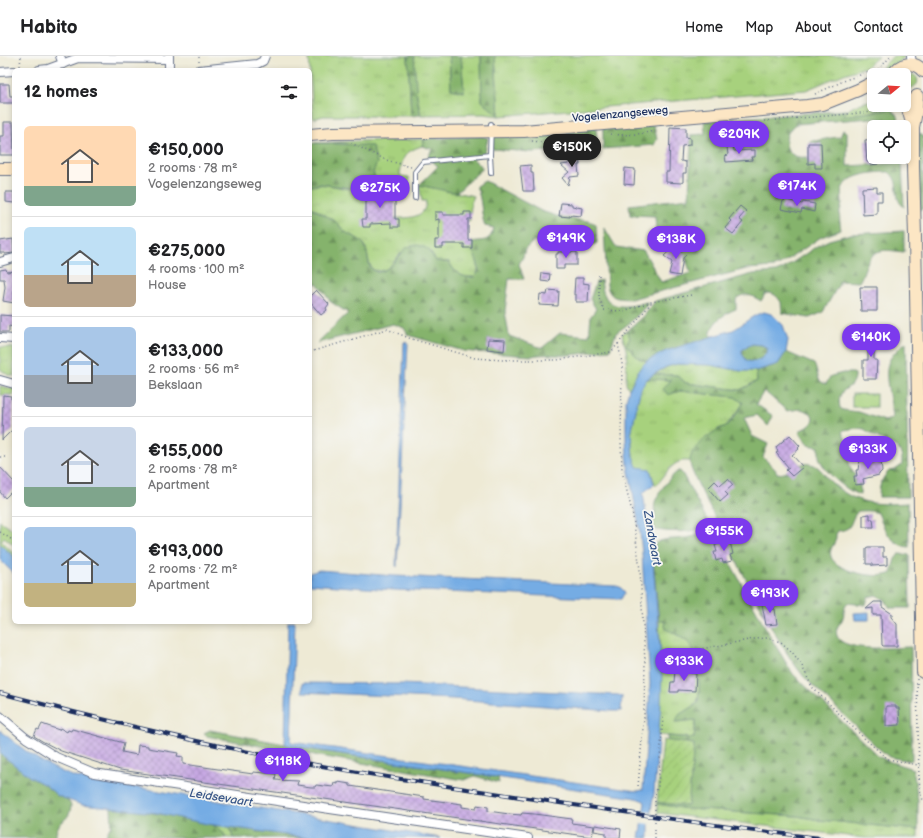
<!DOCTYPE html>
<html lang="en">
<head>
<meta charset="utf-8">
<style>
  body { margin:0; font-family:"Balsamiq Sans",sans-serif; background:#f2f2f2; color:#202124; height:100vh; display:flex; flex-direction:column; font-size:15px; white-space:nowrap }
  * { box-sizing:border-box; margin:0 }
  p { font-size:13px; color:#757577 }
  .icon { flex:none; width:22px; height:22px; fill:none; stroke:currentColor; stroke-width:2; stroke-linecap:round; stroke-linejoin:round }
  .map { position:relative; flex:1; overflow:hidden }
  .details { position:absolute; left:12px; top:12px; width:300px; height:556px; display:flex; flex-direction:column; background:#fff; border-radius:6px; box-shadow:0 2px 6px #0003 }
  .details>* { flex:none }
  .needle { width:26px; rotate:72deg }
  .controls { position:absolute; left:867px; top:12px; display:grid; gap:8px }
  .controls a { display:grid; place-items:center; width:44px; height:44px; border-radius:6px; background:#fff; box-shadow:0 2px 6px #0003; font-size:20px }
  .price { position:absolute; translate:-50% -34px; padding:0 9px; border-radius:14px; background:#7c3aed; color:#fff; font-size:13px; line-height:26px; filter:drop-shadow(0 1px 2px #0008) }
  .price::after { content:''; position:absolute; left:50%; top:24px; width:12px; height:9px; margin-left:-6px; background:inherit; clip-path:polygon(0 0,100% 0,50% 100%) }
  .price.current { background:#222; color:#fff }
  ul { padding:0; list-style:none }
  li { display:flex; align-items:center; gap:12px; height:100px; padding:0 12px }
  li+li { border-top:1px solid #e0e0e0 }
  li span { display:grid; place-items:center; flex:none; width:112px; height:80px; border-radius:6px; color:#555 }
  li>.icon { margin-inline-start:auto }
  span .icon { width:48px; height:48px; fill:#fffc; stroke-width:1 }
  li b { font-size:17px }
  h2 { display:flex; justify-content:space-between; align-items:center; height:48px; padding:0 12px; font-size:17px }
  header { display:flex; align-items:center; gap:24px; box-sizing:border-box; height:56px; padding:0 20px; background:#fff; border-bottom:1px solid #e0e0e0 }
  header strong { font-size:19px }
  nav { display:flex; gap:22px; margin-inline-start:auto; font-size:14px }
  .map>svg:first-child { display:block }
  .grass { fill:url(#grass-tufts); stroke:#61806e }
  .forest { fill:url(#forest-firs); stroke:#507165 }
  .garden { fill:url(#garden-furrows); stroke:#61806e }
  .pitch { fill:#a7d17d; stroke:#61806e }
  .water { fill:#75ace4; stroke:#486ea1; fill-rule:evenodd }
  .pier { fill:#eeead5 }
  .building { fill:url(#building-cross-hatch) }
  .lines { fill:none; stroke-linecap:round; stroke-linejoin:round }
  .lane-casing { stroke:#657088; stroke-width:6 }
  .street-casing { stroke:#657088; stroke-width:10 }
  .secondary-casing { stroke:#657088; stroke-width:14 }
  .path { stroke:#657088; stroke-width:1.5; stroke-dasharray:1 3; stroke-linecap:butt }
  .lane { stroke:#fff; stroke-width:4 }
  .street { stroke:#fff; stroke-width:8 }
  .secondary { stroke:#fce6c4; stroke-width:12 }
  .rail-casing { stroke:#1b2f5e; stroke-width:4 }
  .rail { stroke:#f6f6f2; stroke-width:2.5; stroke-dasharray:8; stroke-linecap:butt }
  .labels { text-anchor:middle; dominant-baseline:central; stroke-width:3.5; stroke-linejoin:round; paint-order:stroke }
  .street-label { font-size:11px; fill:#1b2f5e; stroke:#f6f6f2 }
  .water-label { font-size:12px; font-style:italic; fill:#365486; stroke:#f6f6f2 }
</style>
</head>
<body>
<header>
<strong>Habito</strong>
<nav><a>Home</a><a>Map</a><a>About</a><a>Contact</a></nav>
</header>
<div class="map">
<svg width="923" height="782" viewBox="0 0 923 782">
  <defs>
    <pattern id="grass-tufts" width="24" height="20" patternUnits="userSpaceOnUse"><rect width="24" height="20" fill="#a7d17d"/><path d="M3 7l-1-3M5 7V3M7 7l1-3M15 17l-1-3M17 17v-4M19 17l1-3" fill="none" stroke="#8fb46e"/></pattern>
    <pattern id="forest-firs" width="22" height="20" patternUnits="userSpaceOnUse"><rect width="22" height="20" fill="#85b36c"/><path d="M5 1l3.5 6h-7zM16 11l3.5 6h-7z" fill="#6c925c"/></pattern>
    <pattern id="garden-furrows" width="10" height="10" patternUnits="userSpaceOnUse"><rect width="10" height="10" fill="#a7d17d"/><path d="M-1 1l2-2M0 10L10 0M9 11l2-2" fill="none" stroke="#8fb46e"/></pattern>
    <pattern id="building-cross-hatch" width="8" height="8" patternUnits="userSpaceOnUse"><rect width="8" height="8" fill="#c7a9e3"/><path d="M0 0l8 8M0 8l8-8" fill="none" stroke="#a18abb"/></pattern>
  </defs>
  <rect width="100%" height="100%" fill="#f6f6f2"/>
  <filter id="ink" filterUnits="userSpaceOnUse"><feTurbulence type="fractalNoise" baseFrequency=".025" numOctaves="2"/><feDisplacementMap in="SourceGraphic" scale="8" xChannelSelector="R" yChannelSelector="G"/><feConvolveMatrix kernelMatrix="1 2 1 2 8 2 1 2 1" color-interpolation-filters="sRGB"/></filter>
  <filter id="wash" filterUnits="userSpaceOnUse"><feTurbulence type="fractalNoise" baseFrequency=".012" numOctaves="4" result="noise"/><feDisplacementMap in="SourceGraphic" scale="16" xChannelSelector="R" yChannelSelector="G"/><feGaussianBlur stdDeviation="0.9" result="paint"/><feColorMatrix in="noise" values="0 0 0 0 0 0 0 0 0 0 0 0 0 0 0 0 0 1.4 0 .05"/><feComposite in="paint" operator="in"/></filter>
  <g filter="url(#wash)">
    <rect width="100%" height="100%" fill="#eeead5"/>
    <g class="grass">
      <polygon points="309,0 408,0 411,60 323,60 313,63"/>
      <polygon points="414,0 449,0 451,33 464,36 461,0 481,0 482,45 499,59 495,0 879,0 866,11 844,18 806,34 499,60 484,58 421,59 415,30"/>
      <polygon points="893,0 905,0 889,18 881,19 883,10"/>
      <path d="M874,44v5h13l4,4 -49,7c8,-10 20,-14 32,-16z"/>
      <path d="M424,83l-2,7c-19,6 -20,12 -22,30l9,1v7l-7,14 -10,1 -1,19c14,0 35,2 35,-17h-4l-3,-16 55,11 -3,7 -1,18h-5v21h7c0,11 12,27 2,35 -13,1 -19,-4 -25,-15l-13,-1 -7,-11 -28,3c-8,9 -15,23 -29,16l-3,-7 -4,-17 -4,-4 -15,-8 -11,-12 -25,-15v-19c16,-7 32,4 48,2 6,-1 12,-6 18,-8l-13,-36 -9,1 -11,-3h-28l45,-2z"/>
      <polygon points="627,275 642,304 647,305 640,312 629,333 626,328 627,297 622,278"/>
      <polygon points="0,291 14,292 14,320 8,319 0,313"/>
      <polygon points="677,308 710,309 741,315 756,315 757,325 740,334 686,327 677,319 654,318 667,311"/>
      <path d="M647,323l25,1 -4,14 12,-3 55,6 9,6 -18,23 -8,3 -28,33 1,2 -3,-3c-15,-2 -22,13 -31,24h-2l-5,-16 -13,-1 -4,-12 -2,-21 7,-35 3,-12z"/>
      <polygon points="0,465 14,474 14,489 4,481 1,485 14,497 14,501 0,488"/>
      <path d="M659,565h5l9,12 6,3 11,8 5,11 -15,9c19,1 20,11 19,27 -1,4 0,9 -3,12 -7,9 -15,8 -20,19l20,-2 -2,18 -36,-3 4,-64z"/>
      <polygon points="657,748 688,753 797,760 820,764 918,774 918,782 865,782 658,757"/>
      <polygon points="207,768 230,771 233,782 227,782 221,774"/>
    </g>
    <g class="forest">
      <path d="M408,0h6c2,19 1,40 7,59l-10,1z"/>
      <polygon points="449,0 461,0 464,36 451,33"/>
      <polygon points="481,0 495,0 499,60 482,45"/>
      <path d="M891,53l7,7 1,11 -1,-4 -3,-2 -24,-3 -75,6c-11,6 -15,26 -1,32 4,2 11,1 16,1l-1,-16c11,0 20,-4 30,-4l3,-7 4,2v34l55,-3 2,44c-13,-10 -1,-23 -15,-35 -13,0 -40,2 -46,15 -3,5 -1,10 -1,15 0,3 -1,6 -2,9 -1,6 0,13 1,19l-20,7 -41,28 -6,2 -28,2 -115,30c-13,-1 -20,1 -24,-13l-3,-59 12,20 28,4 17,31 30,-9 -15,-39 -20,-3 -1,-15 -25,-1 -1,-10 60,-7 2,-63 14,-1 -1,-15 17,1 126,-10 -4,6z"/>
      <polygon points="603,66 654,69 657,83 654,89 603,93"/>
      <polygon points="596,67 597,93 531,96 492,93 494,74"/>
      <polygon points="917,77 922,79 923,81 923,153 920,154"/>
      <polygon points="482,80 488,82 485,96 473,103 483,112 456,137 419,129 438,110 428,102 432,93 422,90 424,83"/>
      <path d="M315,87c20,0 38,2 57,3l5,17 -4,9 3,9 -18,8 -37,-5 -11,2v-42z"/>
      <path d="M485,125l56,30 22,7 26,3 7,3 1,19 -11,5 -3,-2 -29,4 -2,-8 -8,-2 -11,2 -8,7 -2,8 -4,7 5,15h-15l-4,32 4,25 33,12 18,-15 29,3 2,-20 5,-7 -6,-10 6,-17 5,-2c1,5 1,11 4,16 8,16 29,9 42,6l1,2 -17,18 -15,11 -6,17c-14,1 -27,4 -41,5 -13,1 -24,-2 -37,1l-58,-4 -10,-1 -56,-16 -4,-7 -11,-4 -76,19 31,-30 -17,-11 -14,-19 -7,4v-81c7,6 16,9 24,14 5,4 8,10 13,13 5,3 12,5 16,10 7,7 2,27 14,29 12,1 23,-18 30,-25l10,-2 7,2 5,3 7,11 13,1c6,11 12,16 25,15 9,-7 2,-17 -1,-25 -1,-3 -1,-7 -1,-10 12,-3 17,2 22,-14l-9,-2c-5,-15 -2,-24 -9,-40z"/>
      <path d="M904,175v21c-20,-2 -30,-6 -39,16 -2,5 -3,10 -6,14l-20,-1v3l-16,28 -4,2 -10,4 -27,-5 -1,-11c-4,-6 -9,-11 -16,-8l-4,7c-9,-5 -16,-10 -25,-2v10c-11,4 -27,15 -25,28l-45,14 -19,10 -5,-1 -5,-3 -11,-12 4,-7 -3,-7 17,-15 11,-15 98,-27 23,-2 7,-3 34,-23 12,-6 22,-6z"/>
      <path d="M906,286l2,155h-29c0,-11 2,-18 10,-26l6,-1 7,-5v-7l-2,-7 -5,-5 -22,-11 -9,-6 -6,-1 -14,2 -2,2 7,14v17l2,6 9,13v13c-14,-4 -37,-24 -41,-38 0,-3 0,-7 0,-10l-11,-2 -9,-14 10,-5 5,-5 -3,-8 -10,-4 -14,2 -23,-20 -8,13 17,12 -5,10 -11,-11 -13,3 8,18 16,8 -5,13 12,12 2,4c11,4 20,-13 34,-9 9,2 12,10 18,16 25,25 46,25 79,23l1,44c-14,-1 -23,-13 -28,-26 -1,-3 -1,-6 -4,-8 -6,-3 -13,-2 -19,-2 -10,11 -3,18 -20,20l-2,3c1,11 -8,13 -5,23 6,15 48,23 60,16l4,-14 4,-5 10,1 1,53h-20l-5,-8 -9,-5 -8,2 -2,8 -19,-2c-4,4 -2,12 -5,17 -1,3 -4,5 -5,8 -8,27 60,19 74,19l1,113 -2,1 -21,-4 -12,-10 -73,-70c-19,-24 -34,-51 -48,-79 -20,-37 -39,-76 -58,-114 -3,-7 -7,-14 -8,-21 -1,-14 17,-27 29,-34 2,-1 6,-2 8,-4 6,-5 12,-15 16,-22l-8,-6 -55,-6 -12,4 -5,-6 8,-9 -24,-1 7,-5 23,1 9,8 54,7 17,-9 -1,-10 22,-7 8,-12 28,12c4,7 2,18 12,20l5,-8 12,-3h10l2,1c1,18 -20,10 -15,34l3,2 16,2 26,9 6,-2 2,-3c-2,-16 -11,-44 -3,-57 4,-7 10,-12 16,-17z"/>
      <path d="M752,288l10,1 6,4c-3,9 -11,14 -21,12l-5,-7v-4z"/>
      <path d="M678,415h2l2,2 25,47 1,4c-14,10 -36,8 -52,6l-5,-7c6,-8 2,-12 4,-21 4,-11 14,-24 23,-31z"/>
      <path d="M707,475h4l4,4 59,108 19,31 85,82 10,5 25,8 5,31v30l-98,-10 -23,-4 -109,-7 -31,-5v-2l31,4 6,-62 -27,-3 1,-5 26,2 2,-18 -21,2c2,-3 3,-6 5,-8 6,-4 14,-6 18,-12 1,-4 0,-10 1,-13 1,-16 -2,-24 -19,-25l9,-7 6,-2c-3,-15 -18,-20 -29,-26l-2,-8h-5l-7,-70 1,-6c10,-8 20,-5 32,-7 8,-1 15,-3 22,-7z"/>
      <polygon points="210,674 285,688 289,690 498,721 499,727 475,720 464,724 319,700 301,696 276,693 206,680 204,677"/>
      <path d="M0,697l16,13 14,11 15,8 13,11 9,3 4,6c0,18 -16,14 -15,33h-56z"/>
      <path d="M111,752c20,2 98,10 110,22 2,2 4,6 5,8h-121l4,-9 3,-3z"/>
      <polygon points="230,771 307,782 233,782"/>
    </g>
    <g class="garden">
      <path d="M911,18c5,1 8,5 6,10l-5,4 -5,-1 -3,-5 1,-5 4,3 2,-1z"/>
      <polygon points="0,330 14,333 14,339 0,339"/>
      <polygon points="663,684 694,688 688,750 657,746"/>
    </g>
    <rect class="pitch" x="852" y="338" width="24" height="13"/>
    <g class="water">
      <path d="M764,256l7,2 5,4 7,7 5,15 -2,12 -8,12 -22,7h-15l-31,-6 -33,-1 -11,3 -12,7 -7,5 -6,9 -3,12 -7,35 2,21 4,11 13,2 4,15 -11,9 10,69 9,109 -1,32 -7,91 -5,27v17h-10l6,-35 -1,-2 -8,-3 -347,-52 -4,-2 3,-122h7l-4,120 346,49 6,-1 6,-84 1,-23 -8,-129 -2,-22 -12,-66 -2,-25v-41l3,-11 11,-21 7,-7 19,-10 67,-21c11,-6 19,-15 31,-18zM752,288l10,1 6,3c-3,10 -11,15 -21,13l-5,-7v-4z"/>
      <polygon points="404,286 408,287 397,511 396,510"/>
      <polygon points="0,488 14,501 14,518 0,504"/>
      <polygon points="319,514 395,520 616,530 620,531 625,536 621,543 394,534 310,528 310,517"/>
      <polygon points="869,556 869,564 855,564 854,557"/>
      <polygon points="302,627 402,628 618,639 622,640 621,655 612,655 453,643 302,636"/>
      <path d="M0,674c24,21 45,36 75,47l365,61h-133l-100,-14 -50,-11 -75,-8 -24,-9 -13,-11 -15,-8 -27,-21 -3,-3z"/>
    </g>
    <polygon class="pier" points="642,754 651,756 650,768 641,767"/>
    <g id="blocks">
      <g class="building">
        <polygon points="0,28 9,28 10,40 14,40 14,47 0,47"/>
        <polygon points="4,66 13,66 14,99 0,99 0,80 4,80"/>
        <polygon points="670,71 686,72 686,81 690,82 690,89 682,90 681,105 686,106 686,117 683,117 683,126 681,127 666,126 666,116 669,116"/>
        <polygon points="874,83 874,101 877,101 878,108 871,109 871,106 867,106 865,84"/>
        <polygon points="808,87 821,87 822,112 815,112 815,107 808,108"/>
        <polygon points="733,90 734,95 755,94 755,101 751,101 752,104 726,106 725,100 728,99 727,91"/>
        <polygon points="579,100 580,109 578,109 579,120 570,121 568,129 562,122 569,116 561,109 569,108 568,101"/>
        <polygon points="531,109 531,117 533,117 534,135 523,135 520,110"/>
        <polygon points="625,112 635,113 634,129 624,128"/>
        <polygon points="877,131 877,136 882,136 882,145 877,145 877,158 863,159 862,132"/>
        <polygon points="362,135 370,135 370,138 391,138 391,135 398,135 398,142 395,143 395,163 399,163 399,171 391,171 391,167 370,168 370,171 363,171 362,163 366,163 366,143 362,143"/>
        <polygon points="6,136 14,136 14,147 6,146"/>
        <polygon points="786,144 802,148 803,146 815,148 814,156 802,153 801,157 781,153 783,145"/>
        <polygon points="561,147 572,148 572,150 582,152 581,160 570,159 570,161 559,160"/>
        <polygon points="740,150 746,155 739,163 743,166 733,178 725,172 731,165 729,163"/>
        <polygon points="435,156 443,156 443,159 464,159 464,156 471,156 471,163 468,163 468,184 472,184 472,192 464,192 464,188 443,188 443,192 435,192 435,184 439,184 439,163 435,164"/>
        <polygon points="13,183 14,197 5,198 5,197 0,197 0,185"/>
        <polygon points="676,189 686,199 683,202 680,220 669,218 672,206 664,200"/>
        <polygon points="558,196 577,196 577,209 564,209 564,213 556,213 556,198 558,198"/>
        <polygon points="6,213 7,216 14,215 14,247 3,245 5,231 4,223 0,223 0,214"/>
        <polygon points="542,217 550,218 549,226 541,225"/>
        <polygon points="575,222 583,222 583,227 589,228 588,246 576,246 576,239 574,239"/>
        <polygon points="860,231 877,231 877,255 861,255"/>
        <polygon points="316,234 329,248 326,252 327,254 321,259 310,246 310,240"/>
        <polygon points="548,234 559,235 558,250 539,249 540,238 547,239"/>
        <polygon points="0,259 14,260 14,271 9,270 9,276 0,276"/>
        <polygon points="868,277 874,277 874,279 880,280 874,293 874,304 877,304 876,323 863,323 863,304 868,304 868,289 864,287 868,280"/>
        <polygon points="488,283 505,284 504,295 487,293"/>
        <polygon points="3,339 11,340 11,343 14,344 13,363 13,373 2,384"/>
        <polygon points="790,379 800,390 798,392 799,393 792,399 803,411 792,420 786,414 789,412 776,397 778,396 776,391"/>
        <polygon points="863,403 881,403 882,415 879,418 879,419 863,423 864,428 855,429 854,420 857,420 856,414 858,414 859,407"/>
        <polygon points="0,411 14,426 14,433 5,442 0,436"/>
        <polygon points="728,423 733,429 725,436 728,439 720,446 708,432 715,425 720,430"/>
        <polygon points="870,458 870,463 873,463 874,471 863,471 863,459"/>
        <polygon points="730,486 733,498 730,499 732,505 723,507 722,503 716,505 714,496 717,496 715,489"/>
        <polygon points="868,491 883,491 883,501 887,501 887,509 872,510 872,508 866,508 866,492"/>
        <polygon points="874,546 882,546 882,551 894,559 891,559 891,561 897,568 897,590 883,590 882,589 881,559 873,559 873,552 866,553"/>
        <polygon points="773,547 773,553 775,553 777,568 766,569 762,548"/>
        <polygon points="675,614 690,615 690,617 696,618 695,635 678,634 678,636 670,636 671,626 674,626"/>
        <polygon points="886,650 896,650 896,652 899,652 900,669 886,670"/>
        <polygon points="42,668 59,674 60,672 67,676 68,674 71,675 72,673 124,687 122,696 137,699 138,689 148,690 148,692 178,697 177,700 183,701 183,708 253,718 253,716 276,718 275,724 298,725 297,729 311,731 315,731 316,729 333,731 334,727 338,728 338,726 350,728 350,730 424,741 424,743 462,748 462,751 476,753 477,749 488,751 488,755 509,758 521,759 522,757 534,758 572,763 571,767 594,770 592,781 120,714 61,695 42,685 34,680 37,673 39,674"/>
        <polygon points="595,769 621,773 620,782 606,782 606,777 594,775"/>
      </g>
    </g>
  </g>
  <g filter="url(#ink)">
    <use href="#blocks" fill-opacity="0" stroke="#657088" stroke-width="1"/>
    <g class="lines">
      <g class="lane-casing">
        <g id="lane">
          <polyline points="490,99 491,68"/>
          <polyline points="415,142 415,116 423,106 490,99 491,117"/>
        </g>
      </g>
      <g class="street-casing">
        <g id="street">
          <polyline points="60,0 63,8"/>
          <polyline points="911,0 912,8"/>
          <polyline points="39,14 48,13 78,2 169,3"/>
          <polyline points="169,14 169,0"/>
          <polyline points="199,14 257,8 263,5 265,0"/>
          <polyline points="0,16 14,15"/>
          <polyline points="0,206 14,202"/>
          <polyline points="0,282 14,283"/>
          <polyline points="0,324 14,328"/>
          <polyline points="0,660 26,682 56,701 94,717 323,752 528,782"/>
        </g>
      </g>
      <g class="secondary-casing">
        <g id="secondary">
          <path d="M893,19c6,-12 21,-15 30,-4"/>
          <polyline points="917,40 916,56 913,71 913,111 915,181 923,616"/>
          <polyline points="906,42 908,53 913,70"/>
          <polyline points="310,79 333,77 524,75 807,50 823,48 858,34 874,26"/>
          <polyline points="0,113 14,113"/>
        </g>
      </g>
      <g class="path">
        <polyline points="199,6 199,0"/>
        <polyline points="20,10 21,0"/>
        <polyline points="815,38 848,23 879,13 891,0"/>
        <polyline points="874,41 872,42 875,57"/>
        <polyline points="892,49 898,54"/>
        <polyline points="764,65 897,54"/>
        <path d="M610,78c8,2 35,0 42,-3"/>
        <polyline points="532,85 540,86 564,82"/>
        <polyline points="351,87 386,104 411,111"/>
        <polyline points="599,219 599,242 604,254 623,255 651,246 691,239"/>
        <polyline points="618,288 651,247"/>
        <polyline points="310,296 387,273 409,282 475,302 503,304 557,304 611,296 618,288 622,307 621,386 622,415 633,460 640,514 645,606 644,660 638,731"/>
        <polyline points="0,401 5,401"/>
        <polyline points="0,476 14,485"/>
        <polyline points="680,600 695,594 754,583 767,582 781,586 792,596 801,608 812,631 866,684 888,703 923,710"/>
        <polyline points="917,623 919,723 921,739 923,744"/>
        <polyline points="919,723 923,723"/>
        <polyline points="655,782 655,738 658,730 663,661"/>
      </g>
      <use href="#lane" class="lane"/>
      <use href="#street" class="street"/>
      <use href="#secondary" class="secondary"/>
      <g class="rail-casing">
        <path id="rail" d="M0,637c97,26 195,49 294,68 91,17 182,29 273,43 85,12 169,25 254,34"/>
      </g>
      <use href="#rail" class="rail"/>
    </g>
  </g>
  <g class="labels">
    <g class="street-label">
      <text transform="translate(620 58) rotate(-5)">Vogelenzangseweg</text>
    </g>
    <g class="water-label">
      <text transform="translate(652 482) rotate(80)">Zandvaart</text>
      <text transform="translate(221 742) rotate(9)">Leidsevaart</text>
    </g>
  </g>
</svg>
<div class="controls">
<a><svg class="needle" viewBox="-14 -14 28 28"><path d="M0-13l5 13h-10z" fill="#e53935"/><path d="M0 13l5-13h-10z" fill="#757577"/></svg></a>
<a><svg class="icon" aria-label="locate" viewBox="0 0 24 24"><circle cx="12" cy="12" r="6"/><path d="M12 2v4M12 18v4M2 12h4M18 12h4"/></svg></a>
</div>
<b class="price" style="left:739px;top:99px">€209K</b>
<b class="price current" style="left:572px;top:112px">€150K</b>
<b class="price" style="left:797px;top:151px">€174K</b>
<b class="price" style="left:380px;top:153px">€275K</b>
<b class="price" style="left:566px;top:203px">€149K</b>
<b class="price" style="left:676px;top:204px">€138K</b>
<b class="price" style="left:871px;top:302px">€140K</b>
<b class="price" style="left:868px;top:414px">€133K</b>
<b class="price" style="left:724px;top:496px">€155K</b>
<b class="price" style="left:770px;top:558px">€193K</b>
<b class="price" style="left:684px;top:626px">€133K</b>
<b class="price" style="left:283px;top:726px">€118K</b>
<section class="details">
<h2>12 homes<svg class="icon" aria-label="filters" viewBox="0 0 24 24"><path d="M4 7h16M4 17h16"/><circle cx="9" cy="7" r="2"/><circle cx="15" cy="17" r="2"/></svg></h2>
<ul>
<li><span style="background:linear-gradient(#ffd9b3 75%,#7fa58c 0)"><svg class="icon" aria-label="home" viewBox="0 0 24 24"><path d="M3 11l9-7 9 7M6 9v11h12V9"/></svg></span><div><b>€150,000</b><p>2 rooms · 78 m²</p><p>Vogelenzangseweg</p></div></li>
<li><span style="background:linear-gradient(#bfe0f5 60%,#b9a48a 0)"><svg class="icon" aria-label="home" viewBox="0 0 24 24"><path d="M3 11l9-7 9 7M6 9v11h12V9"/></svg></span><div><b>€275,000</b><p>4 rooms · 100 m²</p><p>House</p></div></li>
<li><span style="background:linear-gradient(#a9c7e8 60%,#9aa5b1 0)"><svg class="icon" aria-label="home" viewBox="0 0 24 24"><path d="M3 11l9-7 9 7M6 9v11h12V9"/></svg></span><div><b>€133,000</b><p>2 rooms · 56 m²</p><p>Bekslaan</p></div></li>
<li><span style="background:linear-gradient(#c9d6e8 75%,#7fa58c 0)"><svg class="icon" aria-label="home" viewBox="0 0 24 24"><path d="M3 11l9-7 9 7M6 9v11h12V9"/></svg></span><div><b>€155,000</b><p>2 rooms · 78 m²</p><p>Apartment</p></div></li>
<li><span style="background:linear-gradient(#a9c7e8 70%,#c2b280 0)"><svg class="icon" aria-label="home" viewBox="0 0 24 24"><path d="M3 11l9-7 9 7M6 9v11h12V9"/></svg></span><div><b>€193,000</b><p>2 rooms · 72 m²</p><p>Apartment</p></div></li>
</ul>
</section>
</div>
</body>
</html>
